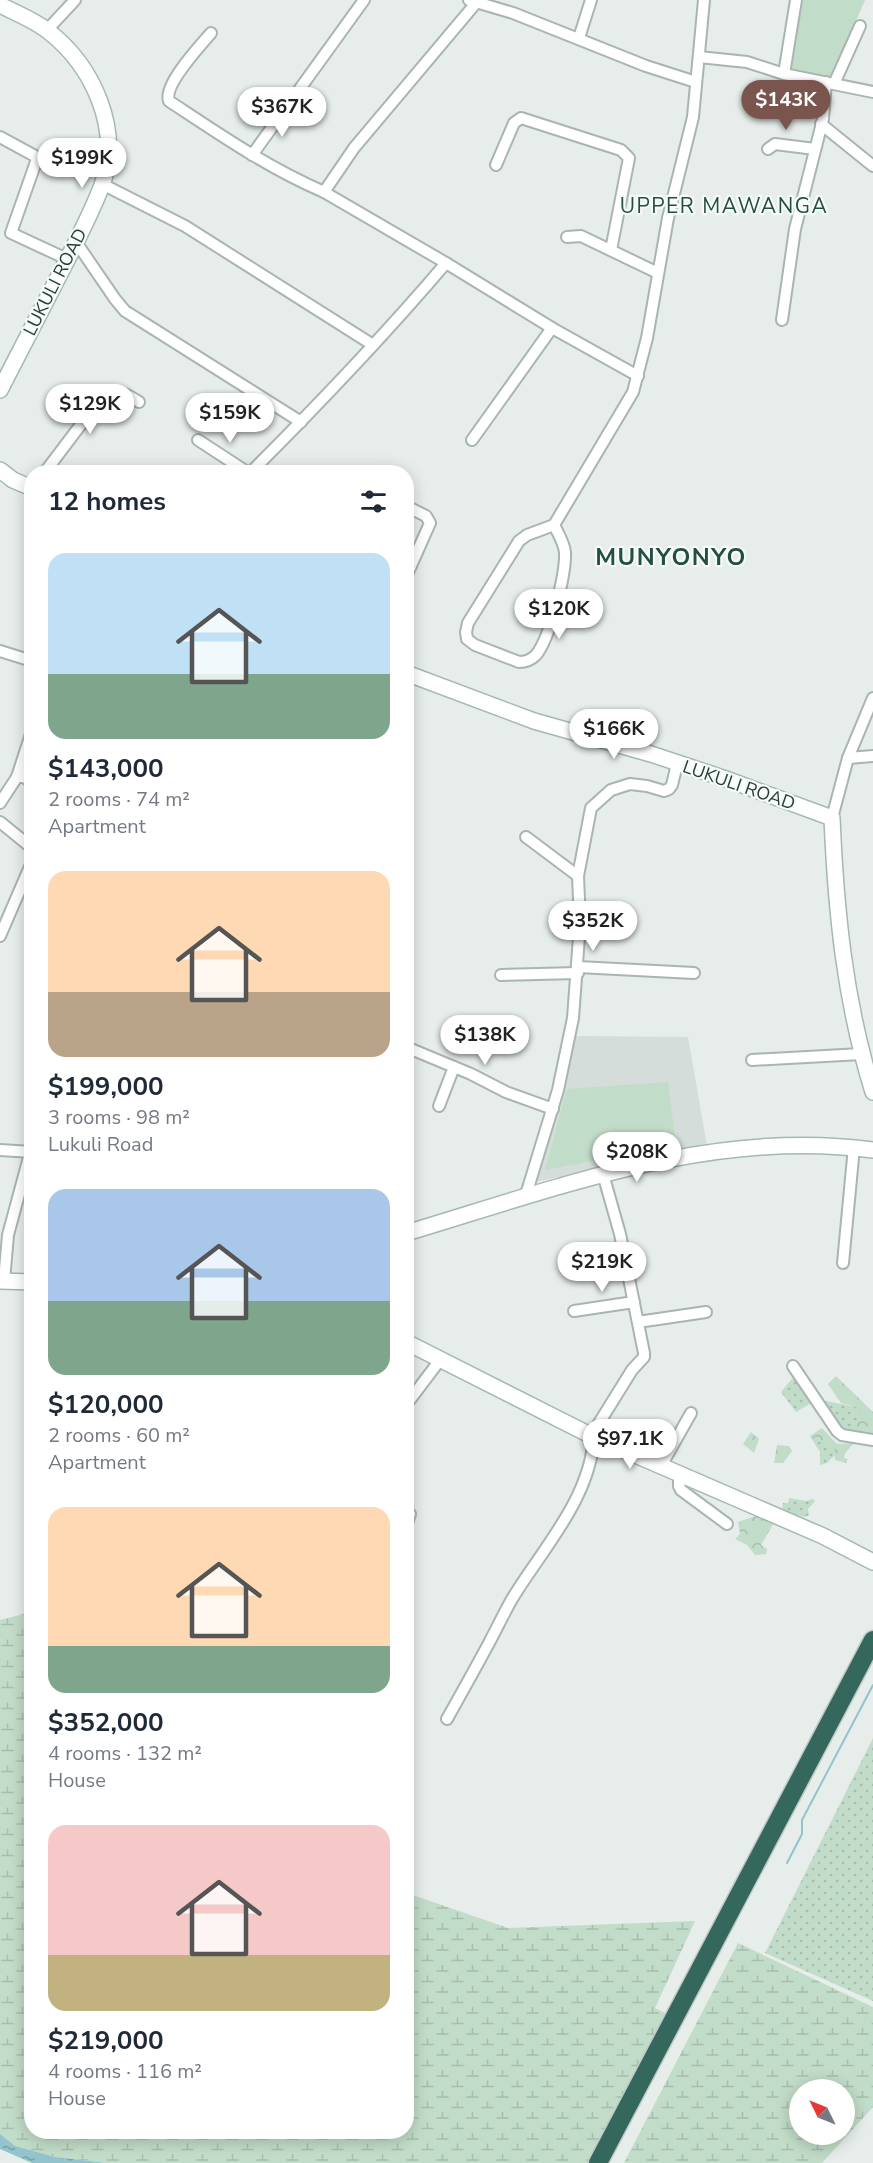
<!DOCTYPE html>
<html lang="en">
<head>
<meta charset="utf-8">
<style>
  body { margin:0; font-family:"Nunito Sans",sans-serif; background:#f6f6f7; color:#1f2937; height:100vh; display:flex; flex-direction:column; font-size:22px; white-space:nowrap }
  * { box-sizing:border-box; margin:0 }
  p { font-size:20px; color:#747a83 }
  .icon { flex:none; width:33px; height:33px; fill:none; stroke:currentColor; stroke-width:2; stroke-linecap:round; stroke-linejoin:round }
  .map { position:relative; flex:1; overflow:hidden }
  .details { position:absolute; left:24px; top:465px; width:390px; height:1674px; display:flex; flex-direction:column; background:#fff; border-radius:24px; box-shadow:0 3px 15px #0003 }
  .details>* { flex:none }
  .needle { width:39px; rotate:313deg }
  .buttons { position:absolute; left:789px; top:2079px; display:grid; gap:12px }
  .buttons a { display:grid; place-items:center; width:66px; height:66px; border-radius:50%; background:#fff; box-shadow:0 3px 15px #0003; font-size:30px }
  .price { position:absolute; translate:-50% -51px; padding:0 14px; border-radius:21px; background:#fff; color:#222; font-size:20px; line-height:39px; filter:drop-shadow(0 2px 3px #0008) }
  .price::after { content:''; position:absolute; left:50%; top:36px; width:18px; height:14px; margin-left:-9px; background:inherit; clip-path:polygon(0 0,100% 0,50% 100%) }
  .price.selected { background:#79554e; color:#fff }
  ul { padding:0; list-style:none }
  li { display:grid; align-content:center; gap:12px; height:318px; padding:0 24px }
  li span { display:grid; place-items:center; height:186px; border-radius:18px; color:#555 }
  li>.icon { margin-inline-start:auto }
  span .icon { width:108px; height:108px; fill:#fffc; stroke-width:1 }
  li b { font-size:26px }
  h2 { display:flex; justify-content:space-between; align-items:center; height:72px; padding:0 24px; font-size:26px }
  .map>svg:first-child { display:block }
  .built { fill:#d4ddd9 }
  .grass { fill:#c1dcc8 }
  .forest { fill:url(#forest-crowns) }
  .wetland { fill:url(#wetland-marsh); fill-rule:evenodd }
  .park { fill:url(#park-dots) }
  .water { fill:url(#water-ripples) }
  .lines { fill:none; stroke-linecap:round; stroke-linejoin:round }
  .stream { stroke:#93c3cd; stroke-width:2 }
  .street-casing { stroke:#a9b5b1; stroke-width:14 }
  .secondary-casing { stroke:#a5b8b1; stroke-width:18 }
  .highway-casing { stroke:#c2c9c7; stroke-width:21 }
  .street { stroke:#fff; stroke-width:10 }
  .secondary { stroke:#fff; stroke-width:15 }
  .highway { stroke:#34685d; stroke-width:18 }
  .labels { text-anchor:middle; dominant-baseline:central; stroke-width:4.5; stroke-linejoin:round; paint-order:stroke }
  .street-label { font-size:18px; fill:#263e38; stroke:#f6faf8 }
  .quarter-label { font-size:21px; letter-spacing:1.5px; fill:#234e44; stroke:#f6faf8 }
  .district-label { font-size:24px; font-weight:bold; letter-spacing:1.5px; fill:#234e44; stroke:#f6faf8 }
</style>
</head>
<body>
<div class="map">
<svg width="873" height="2163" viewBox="0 0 873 2163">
  <defs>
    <pattern id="forest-crowns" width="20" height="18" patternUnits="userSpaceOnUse" patternTransform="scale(1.5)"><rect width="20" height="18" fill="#c1dcc8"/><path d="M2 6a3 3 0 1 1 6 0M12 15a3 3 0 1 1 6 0" fill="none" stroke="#a6bead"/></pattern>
    <pattern id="wetland-marsh" width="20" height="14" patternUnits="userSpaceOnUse" patternTransform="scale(1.5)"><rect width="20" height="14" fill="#c1dcc8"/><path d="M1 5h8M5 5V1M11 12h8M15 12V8" fill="none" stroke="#a6bead"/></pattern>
    <pattern id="park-dots" width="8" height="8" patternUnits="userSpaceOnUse" patternTransform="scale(1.5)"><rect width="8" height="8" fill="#c1dcc8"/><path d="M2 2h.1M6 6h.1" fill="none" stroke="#a6bead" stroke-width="1.8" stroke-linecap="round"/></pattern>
    <pattern id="water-ripples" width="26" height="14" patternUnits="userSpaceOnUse" patternTransform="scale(1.5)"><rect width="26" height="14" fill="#93c3cd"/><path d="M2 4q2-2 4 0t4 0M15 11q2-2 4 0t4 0" fill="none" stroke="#78a0a7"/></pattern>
  </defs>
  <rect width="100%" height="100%" fill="#e6edea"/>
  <polygon class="built" points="576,1036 688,1037 707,1146 535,1182"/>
  <g class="grass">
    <polygon points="802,0 865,0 831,79 790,69"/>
    <polygon points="668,1082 676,1145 545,1170 567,1089"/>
  </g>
  <g class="forest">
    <polygon points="836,1376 873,1412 873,1435 842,1435 856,1407 841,1403 828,1384"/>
    <polygon points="822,1428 837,1444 854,1443 845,1453 844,1458 848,1459 846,1463 835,1460 834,1447 810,1436"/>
    <polygon points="751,1432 759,1439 754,1453 743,1444"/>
    <polygon points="777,1445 789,1446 792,1451 783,1463 774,1463"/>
    <polygon points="759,1515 775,1521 761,1545 767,1549 766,1554 755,1555 747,1545 735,1539 740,1534 738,1522"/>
  </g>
  <g class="wetland">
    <polygon points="31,1612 32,2132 406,2132 407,1893 508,1928 695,1921 655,2008 667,2014 589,2163 107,2163 55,2157 14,2146 0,2134 0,1620"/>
    <path d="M738,1943l135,64v100l-51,56h-198zM800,2090h44v44h-44z"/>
  </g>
  <g class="park">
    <polygon points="796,1374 813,1402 796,1412 781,1392"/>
    <polygon points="826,1401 856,1407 862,1416 842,1435 820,1406"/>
    <polygon points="810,1436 835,1447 835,1455 827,1463 820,1465 820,1452"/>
    <polygon points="789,1498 806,1501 813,1499 815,1501 808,1509 809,1515 805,1517 782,1511 783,1503 788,1503"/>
    <polygon points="873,1738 873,2001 765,1953"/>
  </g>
  <polygon class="water" points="0,2134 15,2146 55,2157 107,2163 32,2163 0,2149"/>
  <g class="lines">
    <polyline class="stream" points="787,1863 802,1834 802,1820 873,1685"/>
    <g class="street-casing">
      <g id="street">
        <polyline points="469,0 513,13 646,66 696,82"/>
        <polyline points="476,3 354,148 324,192 446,263 552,328 638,376"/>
        <polyline points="47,30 75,0"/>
        <path d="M211,33c-11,13 -48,52 -42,68 50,33 99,67 155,91"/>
        <polyline points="579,38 591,0"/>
        <polyline points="699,57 747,62 784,74 873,92"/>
        <polyline points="784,74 796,0"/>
        <polyline points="834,84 860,26"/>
        <polyline points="821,124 873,166"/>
        <polyline points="0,137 35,156 37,159 11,233 67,259"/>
        <polyline points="768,149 775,144 815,149"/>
        <polyline points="252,155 364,0"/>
        <polyline points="496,165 514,123 521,118 621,150 629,158 611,250"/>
        <polyline points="102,184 185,226 373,345"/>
        <polyline points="567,237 581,236 658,273"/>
        <polyline points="76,242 115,299 125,311 301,422"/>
        <polyline points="782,320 795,229 823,119 826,82"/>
        <polyline points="198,440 247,472"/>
        <polyline points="472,440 552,328"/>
        <path d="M45,472l59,-78c13,-6 24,1 35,8"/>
        <path d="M251,472c67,-67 133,-136 195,-209"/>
        <polyline points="406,506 426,516 430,523 406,577"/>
        <path d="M554,525c4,8 10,18 11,27 1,22 -15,86 -29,103 -5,5 -10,7 -17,7l-44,-17 -8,-6 -1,-7 2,-9 51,-82 8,-6 27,-10 79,-133 14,-54 21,-120 25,-101 11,-117"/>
        <polyline points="0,651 32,661"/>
        <polyline points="848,758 873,756"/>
        <polyline points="17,777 24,777 32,783"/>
        <polyline points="0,803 17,777 32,731"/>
        <polyline points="832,818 848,758 873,698"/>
        <polyline points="0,822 32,848"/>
        <polyline points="526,837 578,876"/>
        <polyline points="0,936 32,862"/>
        <polyline points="578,967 694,973"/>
        <polyline points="501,975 578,973"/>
        <polyline points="406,1047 471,1074 506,1092 553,1109"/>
        <polyline points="752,1060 861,1054"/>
        <polyline points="439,1106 454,1067"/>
        <polyline points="0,1150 32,1152"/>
        <polyline points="525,1198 558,1090 573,1018 580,923 578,876 591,808 611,790 630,784 647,786 664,791 669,789 672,785 677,764"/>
        <polyline points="843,1263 854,1147"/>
        <polyline points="4,1281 8,1235 32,1146"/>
        <polyline points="574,1311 634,1302"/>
        <polyline points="638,1322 706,1312"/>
        <polyline points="793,1366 837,1431 842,1435 873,1440"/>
        <polyline points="406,1405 440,1360"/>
        <polyline points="591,1436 632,1370 644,1357 644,1353 620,1234 603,1174"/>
        <polyline points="661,1466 691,1413"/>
        <polyline points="679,1473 679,1486 681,1490 727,1524"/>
        <polyline points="406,1509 410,1514 406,1527"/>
        <path d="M447,1719c14,-25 28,-50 42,-76 8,-15 15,-30 23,-44 31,-51 78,-100 82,-162"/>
      </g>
    </g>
    <g class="secondary-casing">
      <g id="secondary">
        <path d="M0,5c16,8 34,15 48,26 45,35 74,98 54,154 -10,27 -24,53 -37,79 -22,42 -43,84 -65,126"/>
        <polyline points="0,470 13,480 32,488"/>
        <path d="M406,673l128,48 117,33 75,25 106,39c4,95 13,184 41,274"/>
        <path d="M406,1233c151,-45 307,-105 467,-83"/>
        <polyline points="0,1281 32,1282"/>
        <polyline points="406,1342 594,1437 823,1536 873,1562"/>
      </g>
    </g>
    <g class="highway-casing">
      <polyline id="highway" points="598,2163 873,1640"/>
    </g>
    <use href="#street" class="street"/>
    <use href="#secondary" class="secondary"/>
    <use href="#highway" class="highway"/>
  </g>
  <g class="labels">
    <g class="street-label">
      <text transform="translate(55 282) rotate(-63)">LUKULI ROAD</text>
      <text transform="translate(739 785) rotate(19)">LUKULI ROAD</text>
    </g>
    <g class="quarter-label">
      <text x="724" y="206">UPPER MAWANGA</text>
    </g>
    <g class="district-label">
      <text x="671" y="557">MUNYONYO</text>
    </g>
  </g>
</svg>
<div class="buttons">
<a><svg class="needle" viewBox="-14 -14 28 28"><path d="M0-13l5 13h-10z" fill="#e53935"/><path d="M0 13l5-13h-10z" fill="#747a83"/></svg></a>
</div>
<b class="price selected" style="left:786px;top:131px">$143K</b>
<b class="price" style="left:282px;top:138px">$367K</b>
<b class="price" style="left:82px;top:189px">$199K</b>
<b class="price" style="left:90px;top:435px">$129K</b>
<b class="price" style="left:230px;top:444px">$159K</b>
<b class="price" style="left:559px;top:640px">$120K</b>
<b class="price" style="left:614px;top:760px">$166K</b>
<b class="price" style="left:593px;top:952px">$352K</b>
<b class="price" style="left:485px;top:1066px">$138K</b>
<b class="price" style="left:637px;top:1183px">$208K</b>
<b class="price" style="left:602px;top:1293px">$219K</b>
<b class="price" style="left:630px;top:1470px">$97.1K</b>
<section class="details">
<h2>12 homes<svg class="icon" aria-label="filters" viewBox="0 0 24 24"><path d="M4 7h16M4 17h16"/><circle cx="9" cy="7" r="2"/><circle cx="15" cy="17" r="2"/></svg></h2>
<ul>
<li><span style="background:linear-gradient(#bfe0f5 65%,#7fa58c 0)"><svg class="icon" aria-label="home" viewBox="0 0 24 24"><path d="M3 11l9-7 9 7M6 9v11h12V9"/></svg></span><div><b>$143,000</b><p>2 rooms · 74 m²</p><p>Apartment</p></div></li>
<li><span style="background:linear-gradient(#ffd9b3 65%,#b9a48a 0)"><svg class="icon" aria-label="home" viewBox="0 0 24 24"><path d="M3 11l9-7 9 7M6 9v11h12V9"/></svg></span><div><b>$199,000</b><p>3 rooms · 98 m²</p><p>Lukuli Road</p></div></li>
<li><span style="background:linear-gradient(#a9c7e8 60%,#7fa58c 0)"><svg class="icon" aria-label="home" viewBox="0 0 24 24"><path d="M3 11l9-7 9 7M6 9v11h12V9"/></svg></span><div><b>$120,000</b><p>2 rooms · 60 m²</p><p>Apartment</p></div></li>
<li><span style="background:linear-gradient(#ffd9b3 75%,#7fa58c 0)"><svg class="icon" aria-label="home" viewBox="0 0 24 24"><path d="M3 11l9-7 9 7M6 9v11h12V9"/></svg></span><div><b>$352,000</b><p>4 rooms · 132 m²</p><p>House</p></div></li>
<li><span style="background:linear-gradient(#f6c9c9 70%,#c2b280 0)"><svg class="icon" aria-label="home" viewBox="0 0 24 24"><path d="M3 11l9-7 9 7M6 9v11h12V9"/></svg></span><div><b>$219,000</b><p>4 rooms · 116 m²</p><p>House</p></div></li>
</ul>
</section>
</div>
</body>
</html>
